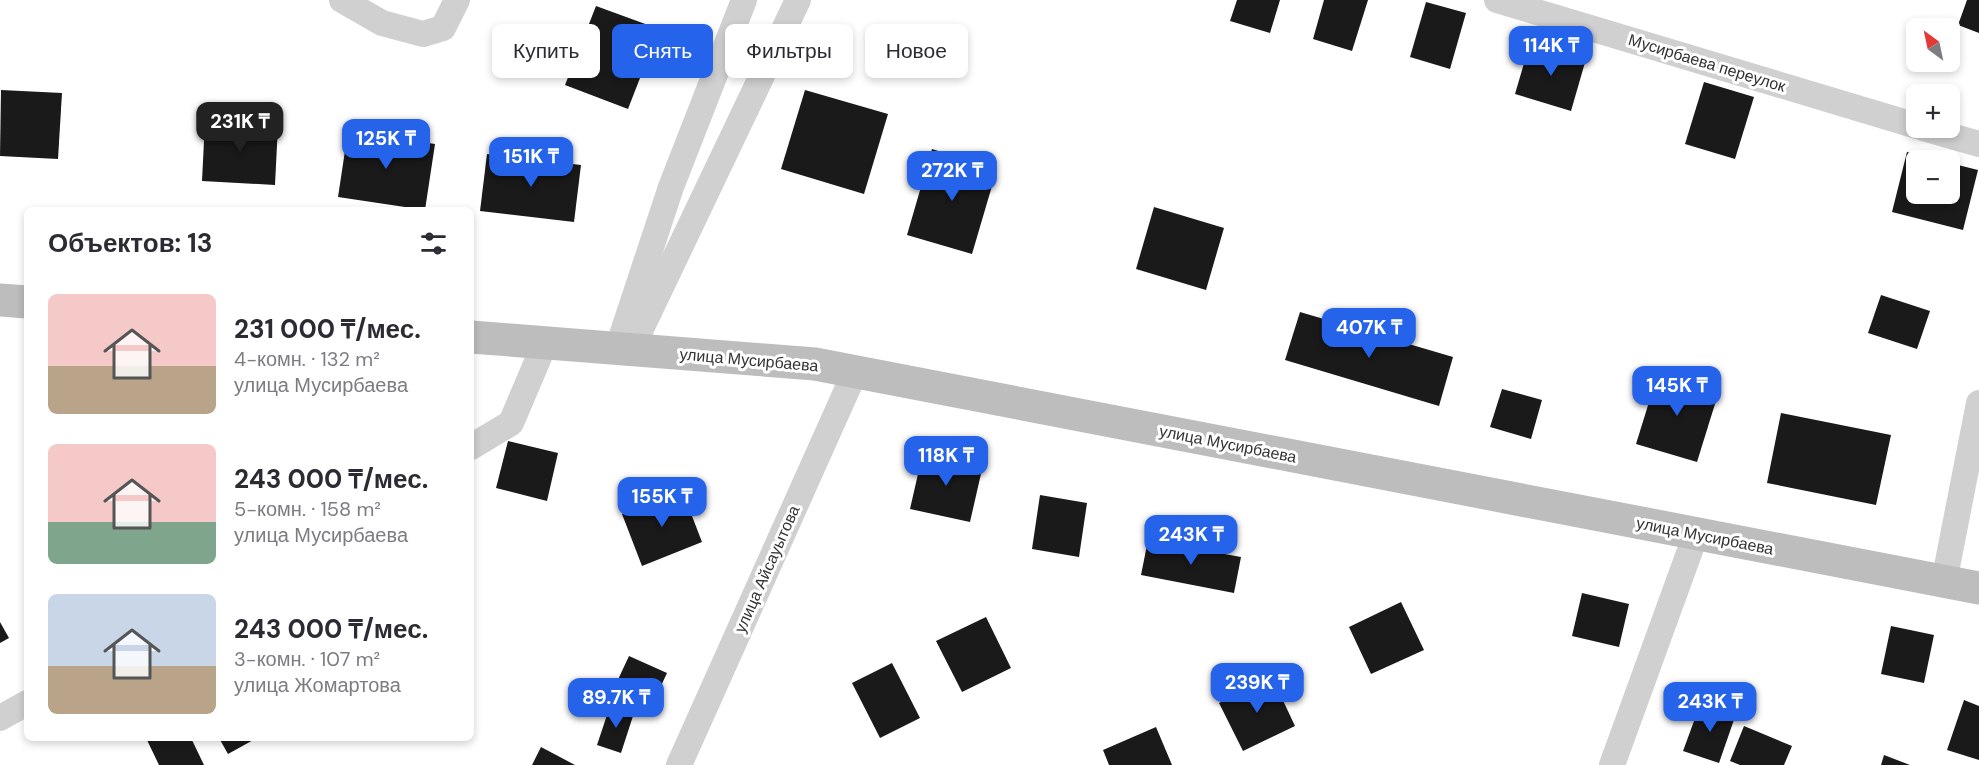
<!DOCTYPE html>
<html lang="ru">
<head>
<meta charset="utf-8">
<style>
  body { margin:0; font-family:"DM Sans",sans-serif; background:#f7f7f7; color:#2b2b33; height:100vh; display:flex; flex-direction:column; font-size:22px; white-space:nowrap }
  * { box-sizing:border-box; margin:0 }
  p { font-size:20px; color:#7c7c81 }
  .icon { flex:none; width:33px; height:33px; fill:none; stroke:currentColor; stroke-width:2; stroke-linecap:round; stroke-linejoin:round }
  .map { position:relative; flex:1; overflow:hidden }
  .panel { position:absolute; left:24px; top:207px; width:450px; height:534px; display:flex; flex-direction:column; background:#fff; border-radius:9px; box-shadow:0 3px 9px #0003 }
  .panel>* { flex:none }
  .guide { position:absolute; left:492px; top:24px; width:570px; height:54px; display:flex; gap:12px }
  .needle { width:39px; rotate:327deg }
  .controls { position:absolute; left:1906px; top:18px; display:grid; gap:12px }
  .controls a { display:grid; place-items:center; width:54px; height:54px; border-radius:9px; background:#fff; box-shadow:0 3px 9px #0003; font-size:30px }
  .price { position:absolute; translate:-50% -51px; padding:0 14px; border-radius:12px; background:#2563eb; color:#fff; font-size:20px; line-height:39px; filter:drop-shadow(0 2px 3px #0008) }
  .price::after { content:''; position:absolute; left:50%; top:36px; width:18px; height:14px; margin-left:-9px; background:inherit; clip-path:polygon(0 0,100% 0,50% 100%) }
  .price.selected { background:#222; color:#fff }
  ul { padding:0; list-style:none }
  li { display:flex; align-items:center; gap:18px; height:150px; padding:0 24px }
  li span { display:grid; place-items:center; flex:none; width:168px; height:120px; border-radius:9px; color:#555 }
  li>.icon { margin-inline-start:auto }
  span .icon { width:72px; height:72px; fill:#fffc; stroke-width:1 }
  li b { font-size:26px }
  h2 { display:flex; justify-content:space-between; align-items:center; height:72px; padding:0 24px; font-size:26px }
  .tag { padding:0 21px; border-radius:9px; background:#fff; box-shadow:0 3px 9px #0003; font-size:21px; line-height:54px }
  .tag.selected { background:#2563eb; color:#fff }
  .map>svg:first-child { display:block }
  .building { fill:#1a1a1a }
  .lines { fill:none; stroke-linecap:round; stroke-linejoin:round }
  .street { stroke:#d0d0d0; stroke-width:26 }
  .secondary { stroke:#bdbdbd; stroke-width:33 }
  .labels { text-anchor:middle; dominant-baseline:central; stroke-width:6; stroke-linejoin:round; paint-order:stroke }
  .street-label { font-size:16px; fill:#333; stroke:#fff }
</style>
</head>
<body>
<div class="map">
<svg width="1979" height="765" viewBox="0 0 1979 765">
  <rect width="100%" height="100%" fill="#fff"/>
  <g class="building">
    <polygon points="1237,0 1280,0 1270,33 1230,21"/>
    <polygon points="1324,0 1368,0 1352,51 1313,39"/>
    <polygon points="1967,0 1979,0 1979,33 1958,25"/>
    <polygon points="1426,2 1466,13 1450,69 1410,57"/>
    <polygon points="596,6 659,29 628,109 565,85"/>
    <polygon points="1530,43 1586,59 1571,111 1515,94"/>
    <polygon points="1704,82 1754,97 1735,159 1685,144"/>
    <polygon points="1,90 62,93 58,159 0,156"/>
    <polygon points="805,90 888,114 864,194 781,169"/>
    <polygon points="205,121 278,125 275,185 202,181"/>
    <polygon points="348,131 435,144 425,210 338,197"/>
    <polygon points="932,149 997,169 972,254 907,235"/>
    <polygon points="1907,152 1938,160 1917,160 1917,194 1950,194 1950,163 1978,170 1963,230 1892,212"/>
    <polygon points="487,154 581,165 574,222 480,211"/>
    <polygon points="1154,207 1224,228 1206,290 1136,269"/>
    <polygon points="1881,295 1930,311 1917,349 1868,333"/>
    <polygon points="1300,312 1453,357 1439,406 1285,360"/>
    <polygon points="1658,373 1719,391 1697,462 1636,444"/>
    <polygon points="1502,389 1542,400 1531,439 1490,427"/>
    <polygon points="1781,413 1891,435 1876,505 1767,483"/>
    <polygon points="508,441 558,453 547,501 496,488"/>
    <polygon points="923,452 983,465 970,522 910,509"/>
    <polygon points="682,490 702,542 642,566 622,514"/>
    <polygon points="1040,495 1087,503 1079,557 1032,549"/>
    <polygon points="1148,540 1241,557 1234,593 1141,575"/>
    <polygon points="1582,593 1629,604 1619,647 1572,636"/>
    <polygon points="1401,602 1424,650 1371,674 1349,627"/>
    <polygon points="986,617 1011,668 962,692 936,641"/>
    <polygon points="0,622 9,638 0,643"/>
    <polygon points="1891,626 1934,635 1924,683 1881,674"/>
    <polygon points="629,656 667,673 653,703 615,686"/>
    <polygon points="892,663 920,718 880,738 852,683"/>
    <polygon points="1272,677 1295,726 1243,751 1219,703"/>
    <polygon points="1964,700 1979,706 1979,760 1947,750"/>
    <polygon points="1701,702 1736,714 1719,763 1683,751"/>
    <polygon points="610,706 634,713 621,753 597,745"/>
    <polygon points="1744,726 1792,746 1784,765 1740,765 1730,761"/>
    <polygon points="1156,727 1172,765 1109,765 1103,750"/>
    <polygon points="146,738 191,738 204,765 159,765"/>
    <polygon points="219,738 257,738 228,754"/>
    <polygon points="541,747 575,765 532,765"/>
    <polygon points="1884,755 1910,765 1881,765"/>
  </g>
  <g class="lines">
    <g class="street">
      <polyline points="342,0 382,23 423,34 443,28 457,0"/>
      <polyline points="1497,0 1917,126"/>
      <polyline points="1923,128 1979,144"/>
      <polyline points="620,341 671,187 744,0"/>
      <polyline points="631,350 798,0"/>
      <polyline points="471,447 511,423 545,343"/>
      <polyline points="1944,582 1979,403"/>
      <polyline points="0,718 27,703"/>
      <polyline points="679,765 855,372"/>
      <polyline points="1612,765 1696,534"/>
    </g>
    <g class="secondary">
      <polyline points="0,300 27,302"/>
      <polyline points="471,337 815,364 1979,588"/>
    </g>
  </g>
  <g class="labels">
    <g class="street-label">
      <text transform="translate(1707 63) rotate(17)">Мусирбаева переулок</text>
      <text transform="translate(749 360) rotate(5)">улица Мусирбаева</text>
      <text transform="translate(1228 444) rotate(11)">улица Мусирбаева</text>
      <text transform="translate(1705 536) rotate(11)">улица Мусирбаева</text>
      <text transform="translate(767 569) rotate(-66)">улица Айсауытова</text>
    </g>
  </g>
</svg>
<div class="controls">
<a><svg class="needle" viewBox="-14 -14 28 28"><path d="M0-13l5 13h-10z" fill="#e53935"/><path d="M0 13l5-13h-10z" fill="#7c7c81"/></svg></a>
<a>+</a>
<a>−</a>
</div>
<b class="price" style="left:1551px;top:77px">114K ₸</b>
<b class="price selected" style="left:240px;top:153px">231K ₸</b>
<b class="price" style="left:386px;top:170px">125K ₸</b>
<b class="price" style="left:531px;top:188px">151K ₸</b>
<b class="price" style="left:952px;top:202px">272K ₸</b>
<b class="price" style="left:1369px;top:359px">407K ₸</b>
<b class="price" style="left:1677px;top:417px">145K ₸</b>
<b class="price" style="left:946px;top:487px">118K ₸</b>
<b class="price" style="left:662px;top:528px">155K ₸</b>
<b class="price" style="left:1191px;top:566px">243K ₸</b>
<b class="price" style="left:1257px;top:714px">239K ₸</b>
<b class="price" style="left:616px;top:729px">89.7K ₸</b>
<b class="price" style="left:1710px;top:733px">243K ₸</b>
<div class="guide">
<a class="tag">Купить</a>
<a class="tag selected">Снять</a>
<a class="tag">Фильтры</a>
<a class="tag">Новое</a>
</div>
<section class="panel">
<h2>Объектов: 13<svg class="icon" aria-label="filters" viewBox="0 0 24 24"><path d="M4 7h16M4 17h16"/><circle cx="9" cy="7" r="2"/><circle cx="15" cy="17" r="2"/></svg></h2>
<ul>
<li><span style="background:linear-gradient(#f6c9c9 60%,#b9a48a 0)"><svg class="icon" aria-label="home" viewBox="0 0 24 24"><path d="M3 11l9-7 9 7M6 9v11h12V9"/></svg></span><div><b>231 000 ₸/мес.</b><p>4-комн. · 132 m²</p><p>улица Мусирбаева</p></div></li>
<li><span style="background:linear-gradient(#f6c9c9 65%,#7fa58c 0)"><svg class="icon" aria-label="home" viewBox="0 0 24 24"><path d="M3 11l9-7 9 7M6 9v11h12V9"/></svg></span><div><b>243 000 ₸/мес.</b><p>5-комн. · 158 m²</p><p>улица Мусирбаева</p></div></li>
<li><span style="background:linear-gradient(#c9d6e8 60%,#b9a48a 0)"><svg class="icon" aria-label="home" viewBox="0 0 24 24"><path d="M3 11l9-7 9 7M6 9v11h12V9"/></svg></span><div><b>243 000 ₸/мес.</b><p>3-комн. · 107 m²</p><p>улица Жомартова</p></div></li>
</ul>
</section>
</div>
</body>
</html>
